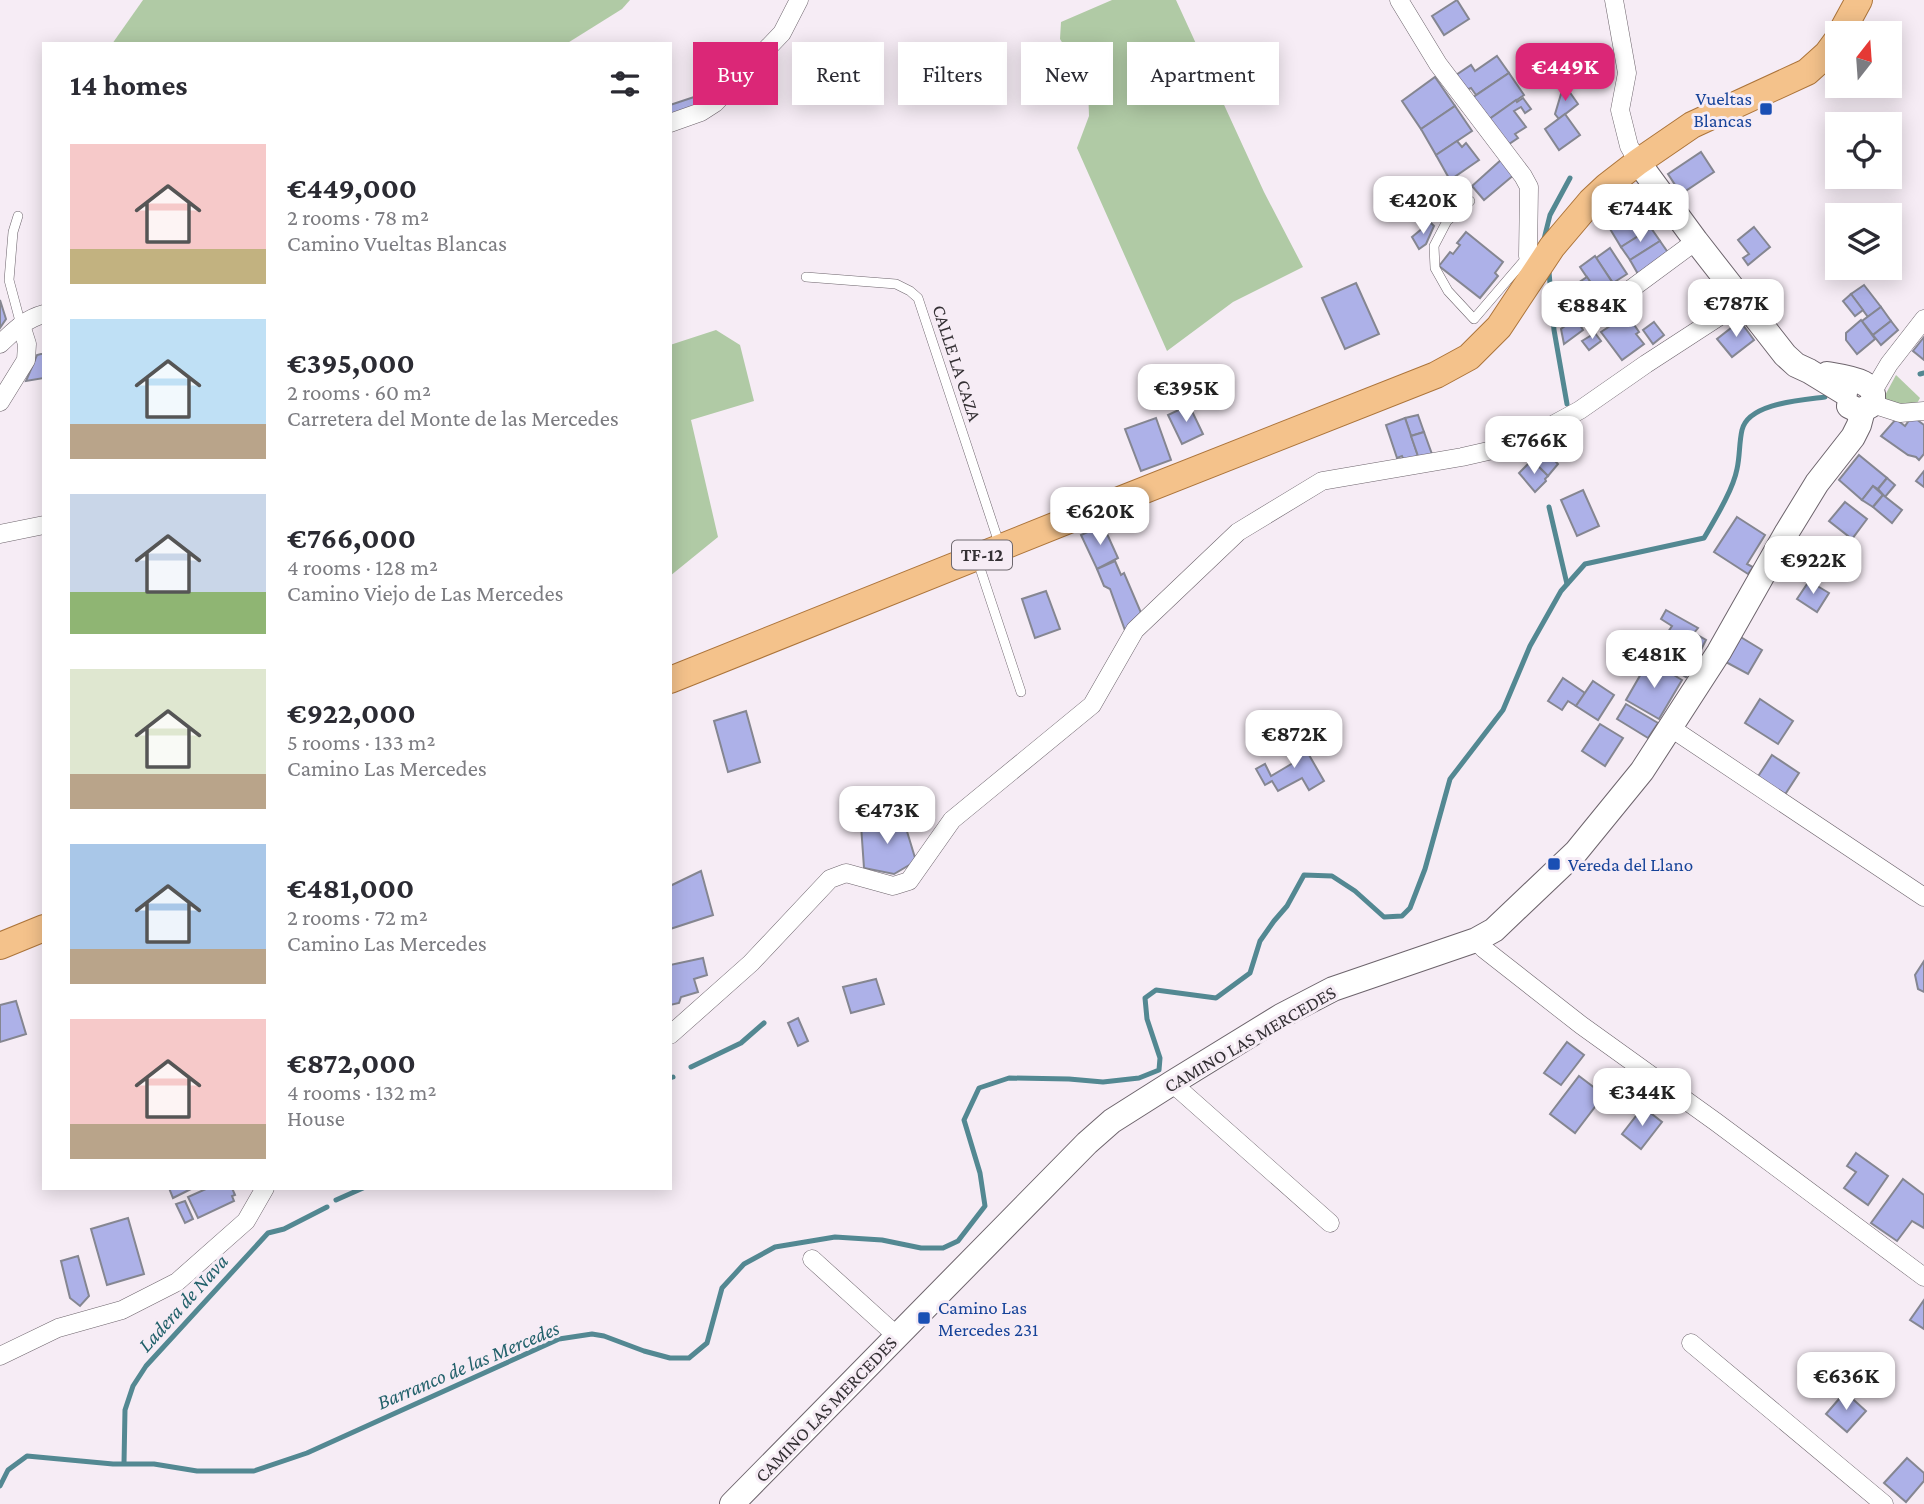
<!DOCTYPE html>
<html lang="en">
<head>
<meta charset="utf-8">
<style>
  body { margin:0; font-family:"Crimson Pro",serif; background:#f2f2f3; color:#2b2b33; height:100vh; display:flex; flex-direction:column; font-size:26px; white-space:nowrap }
  * { box-sizing:border-box; margin:0 }
  p { font-size:23px; color:#7c7c81 }
  .icon { flex:none; width:38px; height:38px; fill:none; stroke:currentColor; stroke-width:2; stroke-linecap:round; stroke-linejoin:round }
  .map { position:relative; flex:1; overflow:hidden }
  .details { position:absolute; left:42px; top:42px; width:630px; height:1148px; display:flex; flex-direction:column; background:#fff; border-radius:0px; box-shadow:0 4px 18px #0003 }
  .details>* { flex:none }
  .hud { position:absolute; left:693px; top:42px; width:665px; height:63px; display:flex; gap:14px }
  .needle { width:46px; rotate:17deg }
  .controls { position:absolute; left:1825px; top:21px; display:grid; gap:14px }
  .controls a { display:grid; place-items:center; width:77px; height:77px; border-radius:0px; background:#fff; box-shadow:0 4px 18px #0003; font-size:35px }
  .price { position:absolute; translate:-50% -60px; padding:0 16px; border-radius:14px; background:#fff; color:#222; font-size:23px; line-height:46px; filter:drop-shadow(0 2px 4px #0008) }
  .price::after { content:''; position:absolute; left:50%; top:42px; width:21px; height:16px; margin-left:-10px; background:inherit; clip-path:polygon(0 0,100% 0,50% 100%) }
  .price.current { background:#db2777; color:#fff }
  ul { padding:0; list-style:none }
  li { display:flex; align-items:center; gap:21px; height:175px; padding:0 28px }
  li span { display:grid; place-items:center; flex:none; width:196px; height:140px; border-radius:0px; color:#555 }
  li>.icon { margin-inline-start:auto }
  span .icon { width:84px; height:84px; fill:#fffc; stroke-width:1 }
  li b { font-size:30px }
  h2 { display:flex; justify-content:space-between; align-items:center; height:84px; padding:0 28px; font-size:30px }
  .pill { padding:0 24px; border-radius:0px; background:#fff; box-shadow:0 4px 18px #0003; font-size:24px; line-height:63px }
  .pill.current { background:#db2777; color:#fff }
  .map>svg:first-child { display:block }
  .green { fill:#b0caa5 }
  .lines { fill:none; stroke-linecap:round; stroke-linejoin:round }
  .stream { stroke:#538892; stroke-width:5 }
  .building { fill:#adb1e8; stroke:#858691; stroke-width:2 }
  .lane-casing { stroke:#6d646c; stroke-width:10 }
  .street-casing { stroke:#6d646c; stroke-width:19 }
  .secondary-casing { stroke:#6d646c; stroke-width:26 }
  .primary-casing { stroke:#ac743a; stroke-width:28 }
  .lane { stroke:#fff; stroke-width:9 }
  .street { stroke:#fff; stroke-width:18 }
  .secondary { stroke:#fff; stroke-width:24 }
  .primary { stroke:#f4c28b; stroke-width:26 }
  .transit-dot { fill:#1a4fb4; stroke:#f6ecf5; stroke-width:2.5 }
  .labels { text-anchor:middle; dominant-baseline:central; stroke-width:6; stroke-linejoin:round; paint-order:stroke }
  .shield { fill:#f6ecf5; stroke:#6e686e; stroke-width:2 }
  .shield-label { font-size:18px; font-weight:bold; fill:#343034 }
  .transit-label { font-size:19px; fill:#164399; stroke:#f6ecf5; text-anchor:start }
  .street-label { font-size:19px; fill:#343034; stroke:#f6ecf5 }
  .water-label { font-size:21px; font-style:italic; fill:#21606a; stroke:#f6ecf5 }
</style>
</head>
<body>
<div class="map">
<svg width="1924" height="1504" viewBox="0 0 1924 1504">
  <rect width="100%" height="100%" fill="#f6ecf5"/>
  <g class="green">
    <polygon points="143,0 630,0 622,9 566,44 112,44"/>
    <polygon points="1112,0 1176,0 1264,192 1303,267 1233,302 1167,351 1077,148 1089,116 1088,85 1060,39 1061,22"/>
    <polygon points="716,330 740,345 754,401 691,420 718,537 670,576 670,345"/>
    <polygon points="1896,375 1920,398 1916,405 1902,406 1882,401"/>
  </g>
  <g class="lines">
    <g class="stream">
      <polyline points="1544,239 1550,215 1570,178"/>
      <polyline points="1549,272 1554,330 1567,404"/>
      <polyline points="1920,374 1924,373"/>
      <polyline points="1561,453 1572,425"/>
      <polyline points="1549,507 1567,584"/>
      <polyline points="691,1067 741,1043 764,1023"/>
      <polyline points="670,1078 673,1077"/>
      <polyline points="336,1200 363,1188"/>
      <polyline points="124,1463 125,1410 133,1386 146,1366 268,1233 284,1229 327,1207"/>
      <path d="M0,1486l8,-16 19,-14 86,8h41l43,7h57l53,-18 252,-114 33,-5 12,2 40,15 26,7h19l18,-15 15,-55 22,-24 31,-17 60,-10 47,3 39,8h22l15,-7 27,-35 -5,-33 -16,-53 15,-32 30,-10 60,1 34,3 36,-4 20,-8 1,-12 -13,-39 -2,-21 11,-8 60,8 34,-25 10,-32 14,-20 13,-15 17,-31 28,1 23,15 29,26 18,-1 8,-8 15,-39 25,-90 53,-69 27,-64 31,-55 24,-27 119,-26c11,-19 29,-48 33,-69 3,-13 2,-26 5,-39 6,-27 60,-30 83,-33"/>
    </g>
  </g>
  <g class="building">
    <polygon points="1457,0 1469,19 1444,35 1432,16"/>
    <polygon points="1497,56 1509,73 1476,95 1471,88 1466,90 1456,75 1471,65 1475,71"/>
    <polygon points="1598,66 1607,79 1595,87 1586,74"/>
    <polygon points="1509,73 1524,95 1488,120 1472,98"/>
    <polygon points="1435,77 1455,106 1421,129 1402,101"/>
    <polygon points="1564,84 1578,104 1559,119 1555,114"/>
    <polygon points="697,96 701,106 670,117 670,105"/>
    <polygon points="1523,98 1531,109 1525,113 1521,107 1514,111 1526,127 1515,134 1518,138 1506,146 1488,120 1516,100 1517,102"/>
    <polygon points="1455,106 1472,131 1436,155 1421,129"/>
    <polygon points="1565,114 1580,135 1559,150 1545,129"/>
    <polygon points="1457,141 1462,147 1466,143 1479,160 1450,180 1436,155"/>
    <polygon points="1701,152 1714,172 1681,194 1668,174"/>
    <polygon points="1502,159 1515,174 1484,200 1472,186"/>
    <polygon points="1642,213 1651,228 1621,247 1607,224 1615,216 1621,226"/>
    <polygon points="1430,222 1434,226 1426,244 1419,249 1412,237"/>
    <polygon points="1754,227 1770,247 1748,265 1743,258 1749,254 1738,240"/>
    <polygon points="1651,228 1660,241 1630,260 1621,247"/>
    <polygon points="1466,232 1503,262 1495,273 1498,276 1480,298 1439,266 1450,252 1453,254 1460,245 1457,243"/>
    <polygon points="1660,241 1669,254 1638,274 1630,260"/>
    <polygon points="1610,248 1627,274 1613,283 1596,258"/>
    <polygon points="1595,256 1616,288 1601,298 1580,267"/>
    <polygon points="1587,277 1605,303 1585,316 1575,300 1579,297 1572,287"/>
    <polygon points="1356,283 1379,334 1345,349 1322,298"/>
    <polygon points="1864,285 1881,307 1868,317 1851,294"/>
    <polygon points="1851,294 1863,310 1855,316 1843,301"/>
    <polygon points="0,300 6,319 0,328"/>
    <polygon points="1881,307 1891,321 1873,335 1862,321"/>
    <polygon points="1627,310 1636,322 1633,323 1639,332 1636,334 1644,344 1622,360 1601,332 1610,326 1608,323"/>
    <polygon points="1576,318 1583,330 1564,344 1561,329"/>
    <polygon points="1861,320 1875,339 1857,354 1846,340 1846,333"/>
    <polygon points="1740,321 1754,340 1732,357 1717,339"/>
    <polygon points="1891,321 1898,330 1881,345 1873,335"/>
    <polygon points="1654,322 1664,335 1653,344 1643,330"/>
    <polygon points="1595,333 1601,341 1589,350 1582,341"/>
    <polygon points="1924,337 1924,360 1913,351"/>
    <polygon points="41,354 44,354 44,378 26,381 37,355"/>
    <polygon points="1189,405 1203,434 1182,444 1168,415"/>
    <polygon points="1418,415 1424,432 1411,436 1405,418"/>
    <polygon points="1912,416 1924,425 1924,454 1919,460 1916,457 1908,455 1881,436 1896,419 1905,426"/>
    <polygon points="1156,418 1171,460 1141,471 1125,429"/>
    <polygon points="1405,418 1418,456 1404,461 1402,456 1397,458 1386,425"/>
    <polygon points="1424,432 1433,457 1418,456 1411,436"/>
    <polygon points="1538,443 1558,464 1548,476 1523,451"/>
    <polygon points="1859,455 1887,478 1878,489 1873,486 1862,500 1839,480"/>
    <polygon points="1532,460 1548,476 1545,479 1546,481 1535,492 1519,473"/>
    <polygon points="1924,471 1924,487 1916,481"/>
    <polygon points="1887,478 1895,485 1885,497 1878,489"/>
    <polygon points="1873,486 1883,495 1873,507 1862,500"/>
    <polygon points="1583,490 1599,526 1577,536 1561,500"/>
    <polygon points="1883,495 1902,510 1892,523 1873,507"/>
    <polygon points="1845,502 1867,519 1852,539 1829,521"/>
    <polygon points="1737,517 1765,535 1747,564 1753,567 1748,574 1714,552"/>
    <polygon points="1103,525 1118,558 1097,569 1081,535"/>
    <polygon points="1115,561 1121,575 1124,573 1142,615 1126,633 1110,589 1104,586 1097,569"/>
    <polygon points="1809,581 1829,593 1817,612 1797,599"/>
    <polygon points="1046,591 1060,629 1035,638 1022,599"/>
    <polygon points="1666,610 1698,628 1694,633 1706,640 1700,652 1687,645 1691,639 1681,633 1678,638 1668,632 1672,626 1661,619"/>
    <polygon points="1739,636 1762,650 1748,674 1724,661"/>
    <polygon points="1669,641 1697,658 1686,677 1658,660"/>
    <polygon points="1649,660 1682,680 1659,719 1626,700"/>
    <polygon points="1563,678 1585,693 1576,706 1568,701 1562,710 1548,701"/>
    <polygon points="1593,681 1614,695 1598,720 1576,706"/>
    <polygon points="1760,699 1793,721 1778,744 1745,723"/>
    <polygon points="1626,704 1658,723 1648,738 1617,719"/>
    <polygon points="746,711 760,762 728,772 714,721"/>
    <polygon points="1600,724 1623,738 1605,766 1582,751"/>
    <polygon points="1301,741 1324,781 1309,790 1302,778 1278,791 1272,781 1265,785 1256,769 1265,764 1271,776 1293,763 1286,750"/>
    <polygon points="1772,755 1799,773 1784,796 1757,778"/>
    <polygon points="902,815 916,861 894,874 864,868 861,825"/>
    <polygon points="701,871 713,915 670,929 670,886"/>
    <polygon points="703,958 707,975 694,979 698,992 681,997 679,1003 670,1005 670,965"/>
    <polygon points="1924,961 1924,992 1918,989 1915,975"/>
    <polygon points="876,979 884,1004 851,1013 843,987"/>
    <polygon points="16,1001 26,1034 0,1042 0,1005"/>
    <polygon points="798,1018 808,1041 798,1046 788,1023"/>
    <polygon points="1567,1042 1584,1055 1561,1085 1544,1073"/>
    <polygon points="1579,1076 1604,1095 1575,1133 1550,1114"/>
    <polygon points="1643,1107 1662,1122 1641,1149 1622,1134"/>
    <polygon points="1856,1153 1888,1176 1868,1205 1844,1188 1856,1172 1847,1166"/>
    <polygon points="1903,1179 1924,1195 1924,1228 1912,1221 1897,1241 1871,1223"/>
    <polygon points="169,1188 193,1188 173,1198"/>
    <polygon points="208,1188 232,1188 235,1195 232,1196 234,1201 198,1218 188,1197"/>
    <polygon points="185,1201 193,1219 185,1223 176,1204"/>
    <polygon points="128,1218 144,1274 107,1285 91,1229"/>
    <polygon points="78,1256 89,1296 80,1306 70,1298 61,1261"/>
    <polygon points="1924,1300 1924,1329 1910,1320"/>
    <polygon points="1845,1392 1866,1411 1847,1432 1826,1414"/>
    <polygon points="1907,1458 1924,1473 1924,1481 1906,1502 1884,1483"/>
  </g>
  <g class="lines">
    <g class="lane-casing">
      <g id="lane">
        <polyline points="1470,201 1447,221 1434,246 1435,268 1448,291 1474,319 1528,256"/>
        <polyline points="18,216 13,232 9,280 21,325"/>
        <polyline points="806,277 896,284 910,291 918,298 1000,546"/>
        <polyline points="977,559 1021,692"/>
      </g>
    </g>
    <g class="street-casing">
      <g id="street">
        <polyline points="1399,0 1438,64 1523,176 1529,187 1528,256 1537,272"/>
        <polyline points="1614,0 1627,73 1620,110 1629,146 1638,162"/>
        <polyline points="670,123 701,112 715,103 782,33 799,0"/>
        <polyline points="1612,303 1696,241"/>
        <path d="M0,344c14,-13 25,-25 44,-30"/>
        <polyline points="1873,391 1889,364 1924,319"/>
        <polyline points="0,402 26,360 27,344 21,325"/>
        <polyline points="1872,404 1900,413 1924,411"/>
        <polyline points="0,534 44,525"/>
        <polyline points="1671,728 1924,897"/>
        <polyline points="1476,940 1484,949 1581,1025 1716,1122 1924,1277"/>
        <polyline points="670,1035 751,963 830,879 846,873 893,886 909,881 952,820 1092,705 1135,630 1238,532 1322,481 1462,457 1497,449 1547,428 1580,410 1646,364 1743,301"/>
        <polyline points="1172,1083 1330,1223"/>
        <polyline points="812,1259 897,1336"/>
        <polyline points="1691,1343 1884,1504"/>
        <polyline points="0,1356 58,1328 122,1310 177,1282 246,1221 265,1188"/>
      </g>
    </g>
    <g class="secondary-casing">
      <g id="secondary">
        <polyline points="1638,162 1696,241 1785,355 1796,365 1809,371 1845,393"/>
        <path d="M1827,374c17,3 58,7 43,32l-11,5 -10,-5"/>
        <polyline points="732,1504 1087,1143 1112,1121 1172,1083 1281,1016 1333,989 1476,940 1494,930 1576,852 1642,771 1719,652 1787,532 1817,483 1853,437 1859,425 1863,410"/>
      </g>
    </g>
    <g class="primary-casing">
      <g id="primary">
        <polyline points="1841,33 1859,0"/>
        <polyline points="670,680 1089,512 1436,375 1469,357 1499,327 1552,247 1591,201 1607,186 1638,162 1692,125 1807,72 1827,54 1838,39"/>
        <polyline points="0,946 44,928"/>
      </g>
    </g>
    <use href="#lane" class="lane"/>
    <use href="#street" class="street"/>
    <use href="#secondary" class="secondary"/>
    <use href="#primary" class="primary"/>
  </g>
  <g class="transit-dot">
    <rect x="1759" y="102" width="14" height="14" rx="3.5"/>
    <rect x="1547" y="857" width="14" height="14" rx="3.5"/>
    <rect x="917" y="1311" width="14" height="14" rx="3.5"/>
  </g>
  <g class="labels">
    <rect class="shield" x="952" y="540.5" width="60" height="29" rx="5"/>
    <g class="shield-label">
      <text x="982" y="555">TF-12</text>
    </g>
    <g class="transit-label">
      <text x="1752" y="98" text-anchor="end">Vueltas<tspan x="1752" dy="22">Blancas</tspan></text>
      <text x="1568" y="864">Vereda del Llano</text>
      <text x="938" y="1307">Camino Las<tspan x="938" dy="22">Mercedes 231</tspan></text>
    </g>
    <g class="street-label">
      <text transform="translate(957 363) rotate(72)">CALLE LA CAZA</text>
      <text transform="translate(1250 1039) rotate(-30)">CAMINO LAS MERCEDES</text>
      <text transform="translate(826 1409) rotate(-46)">CAMINO LAS MERCEDES</text>
    </g>
    <g class="water-label">
      <text transform="translate(183 1303) rotate(-48)">Ladera de Nava</text>
      <text transform="translate(468 1365) rotate(-23)">Barranco de las Mercedes</text>
    </g>
  </g>
</svg>
<div class="controls">
<a><svg class="needle" viewBox="-14 -14 28 28"><path d="M0-13l5 13h-10z" fill="#e53935"/><path d="M0 13l5-13h-10z" fill="#7c7c81"/></svg></a>
<a><svg class="icon" aria-label="locate" viewBox="0 0 24 24"><circle cx="12" cy="12" r="6"/><path d="M12 2v4M12 18v4M2 12h4M18 12h4"/></svg></a>
<a><svg class="icon" aria-label="layers" viewBox="0 0 24 24"><path d="M12 4l9 5-9 5-9-5zM3 14l9 5 9-5"/></svg></a>
</div>
<b class="price current" style="left:1565px;top:103px">€449K</b>
<b class="price" style="left:1423px;top:236px">€420K</b>
<b class="price" style="left:1640px;top:244px">€744K</b>
<b class="price" style="left:1736px;top:339px">€787K</b>
<b class="price" style="left:1592px;top:341px">€884K</b>
<b class="price" style="left:1186px;top:424px">€395K</b>
<b class="price" style="left:1534px;top:476px">€766K</b>
<b class="price" style="left:1100px;top:547px">€620K</b>
<b class="price" style="left:1813px;top:596px">€922K</b>
<b class="price" style="left:1654px;top:690px">€481K</b>
<b class="price" style="left:1294px;top:770px">€872K</b>
<b class="price" style="left:887px;top:846px">€473K</b>
<b class="price" style="left:1642px;top:1128px">€344K</b>
<b class="price" style="left:1846px;top:1412px">€636K</b>
<div class="hud">
<a class="pill current">Buy</a>
<a class="pill">Rent</a>
<a class="pill">Filters</a>
<a class="pill">New</a>
<a class="pill">Apartment</a>
</div>
<section class="details">
<h2>14 homes<svg class="icon" aria-label="filters" viewBox="0 0 24 24"><path d="M4 7h16M4 17h16"/><circle cx="9" cy="7" r="2"/><circle cx="15" cy="17" r="2"/></svg></h2>
<ul>
<li><span style="background:linear-gradient(#f6c9c9 75%,#c2b280 0)"><svg class="icon" aria-label="home" viewBox="0 0 24 24"><path d="M3 11l9-7 9 7M6 9v11h12V9"/></svg></span><div><b>€449,000</b><p>2 rooms · 78 m²</p><p>Camino Vueltas Blancas</p></div></li>
<li><span style="background:linear-gradient(#bfe0f5 75%,#b9a48a 0)"><svg class="icon" aria-label="home" viewBox="0 0 24 24"><path d="M3 11l9-7 9 7M6 9v11h12V9"/></svg></span><div><b>€395,000</b><p>2 rooms · 60 m²</p><p>Carretera del Monte de las Mercedes</p></div></li>
<li><span style="background:linear-gradient(#c9d6e8 70%,#8fb573 0)"><svg class="icon" aria-label="home" viewBox="0 0 24 24"><path d="M3 11l9-7 9 7M6 9v11h12V9"/></svg></span><div><b>€766,000</b><p>4 rooms · 128 m²</p><p>Camino Viejo de Las Mercedes</p></div></li>
<li><span style="background:linear-gradient(#dfe7d0 75%,#b9a48a 0)"><svg class="icon" aria-label="home" viewBox="0 0 24 24"><path d="M3 11l9-7 9 7M6 9v11h12V9"/></svg></span><div><b>€922,000</b><p>5 rooms · 133 m²</p><p>Camino Las Mercedes</p></div></li>
<li><span style="background:linear-gradient(#a9c7e8 75%,#b9a48a 0)"><svg class="icon" aria-label="home" viewBox="0 0 24 24"><path d="M3 11l9-7 9 7M6 9v11h12V9"/></svg></span><div><b>€481,000</b><p>2 rooms · 72 m²</p><p>Camino Las Mercedes</p></div></li>
<li><span style="background:linear-gradient(#f6c9c9 75%,#b9a48a 0)"><svg class="icon" aria-label="home" viewBox="0 0 24 24"><path d="M3 11l9-7 9 7M6 9v11h12V9"/></svg></span><div><b>€872,000</b><p>4 rooms · 132 m²</p><p>House</p></div></li>
</ul>
</section>
</div>
</body>
</html>
